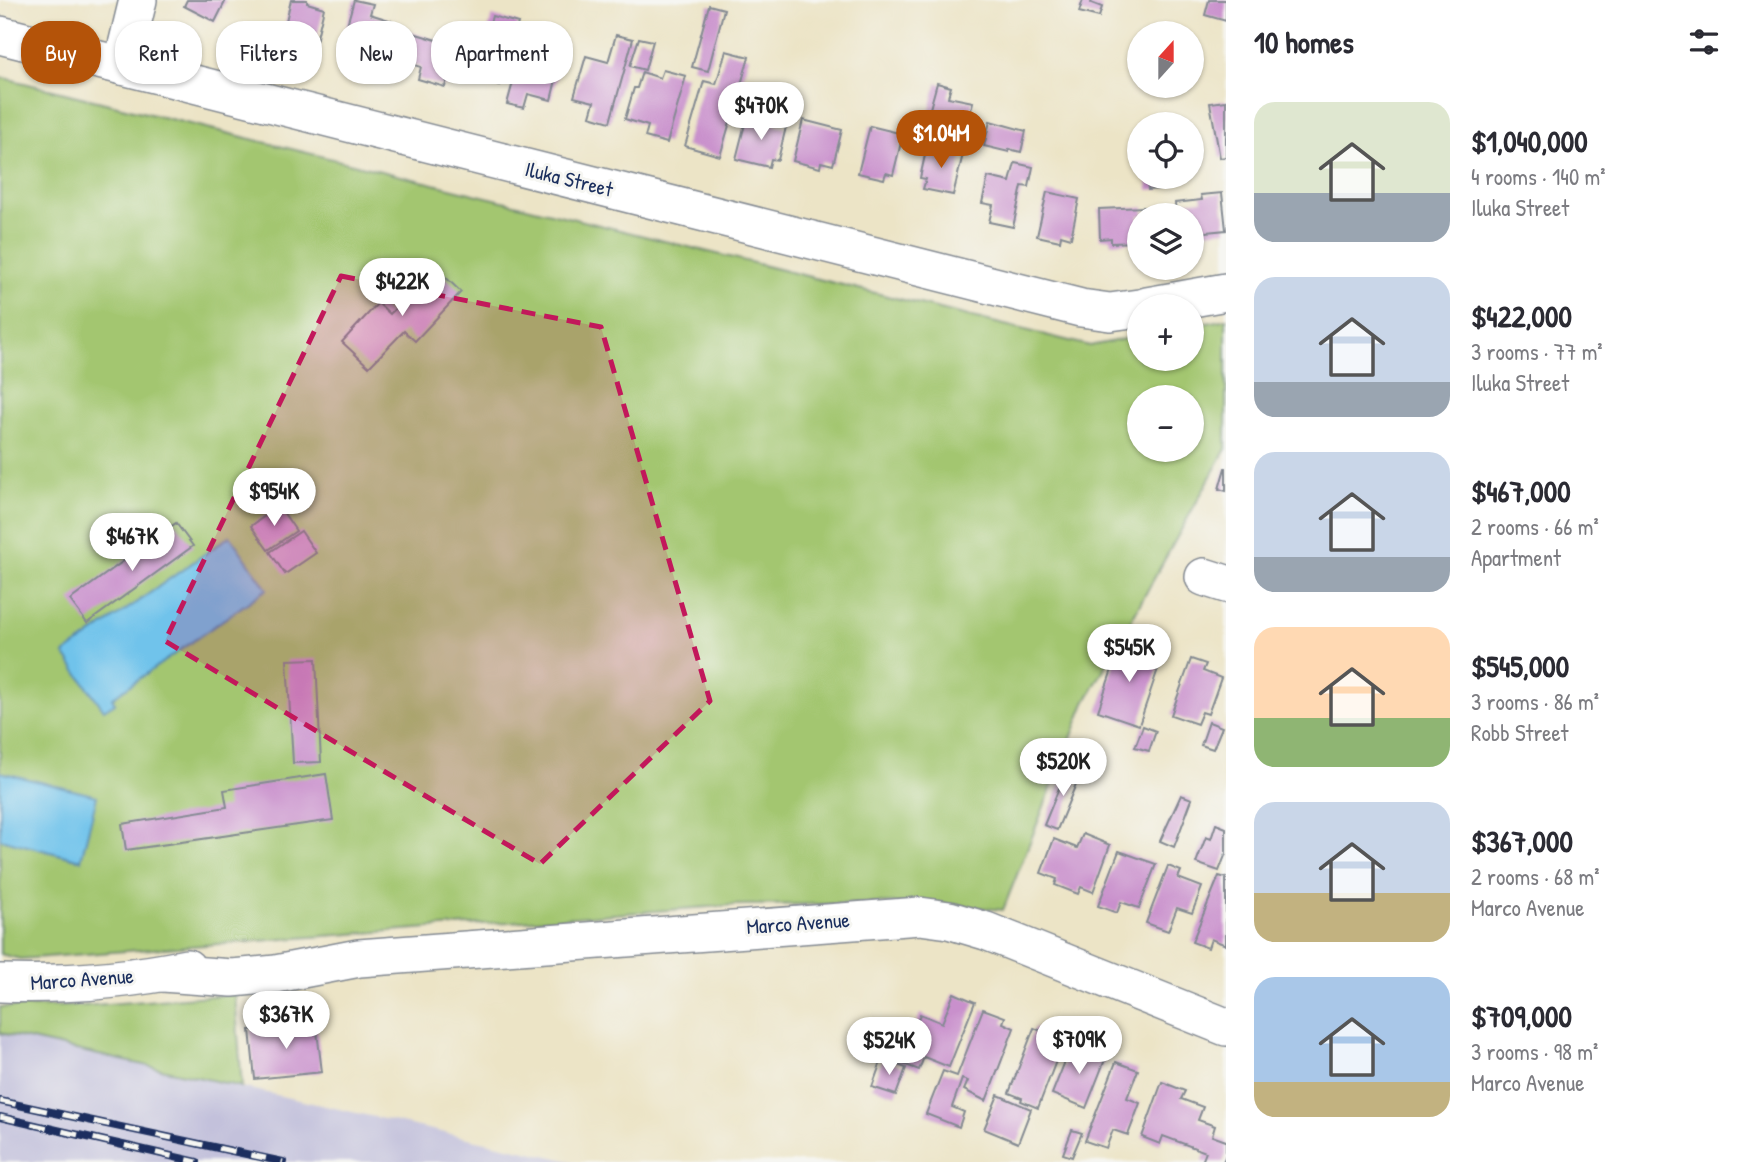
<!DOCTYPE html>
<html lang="en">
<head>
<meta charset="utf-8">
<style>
  body { margin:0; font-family:"Patrick Hand",sans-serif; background:#f7f7f7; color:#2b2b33; height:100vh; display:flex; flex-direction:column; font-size:26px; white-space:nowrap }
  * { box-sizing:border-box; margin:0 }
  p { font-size:23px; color:#7c7c81 }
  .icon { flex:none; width:38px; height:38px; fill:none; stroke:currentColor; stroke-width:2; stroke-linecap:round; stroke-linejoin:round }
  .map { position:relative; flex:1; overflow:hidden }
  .side { display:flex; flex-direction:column; background:#fff; width:525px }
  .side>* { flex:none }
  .banner { position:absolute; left:21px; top:21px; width:665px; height:63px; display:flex; gap:14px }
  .needle { width:46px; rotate:21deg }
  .fabs { position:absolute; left:1127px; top:21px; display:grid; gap:14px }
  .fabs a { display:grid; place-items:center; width:77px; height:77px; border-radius:50%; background:#fff; box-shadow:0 2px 5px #0004; font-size:35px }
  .price { position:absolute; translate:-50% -60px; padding:0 16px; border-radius:24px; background:#fff; color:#222; font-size:23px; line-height:46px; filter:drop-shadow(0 2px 4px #0008) }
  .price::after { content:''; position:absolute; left:50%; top:42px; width:21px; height:16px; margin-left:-10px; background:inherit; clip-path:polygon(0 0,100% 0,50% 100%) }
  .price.current { background:#b45309; color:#fff }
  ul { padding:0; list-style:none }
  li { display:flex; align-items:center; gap:21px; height:175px; padding:0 28px }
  li span { display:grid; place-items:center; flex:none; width:196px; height:140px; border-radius:21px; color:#555 }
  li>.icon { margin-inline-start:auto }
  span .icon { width:84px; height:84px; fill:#fffc; stroke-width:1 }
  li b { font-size:30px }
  h2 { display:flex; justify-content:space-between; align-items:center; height:84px; padding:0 28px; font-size:30px }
  .chip { padding:0 24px; border-radius:28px; background:#fff; box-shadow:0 2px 5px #0004; font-size:24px; line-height:63px }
  .chip.current { background:#b45309; color:#fff }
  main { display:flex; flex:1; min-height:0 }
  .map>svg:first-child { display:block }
  .industrial { fill:#c3c1db }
  .green { fill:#a3c670; stroke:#5f7a67; stroke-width:2; fill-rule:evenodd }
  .water { fill:#6fc3eb; stroke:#4579a4; stroke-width:2 }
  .building { fill:#c990cc }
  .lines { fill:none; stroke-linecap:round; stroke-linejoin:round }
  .minor-casing { stroke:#848a92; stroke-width:40 }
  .minor { stroke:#fff; stroke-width:37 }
  .rail-casing { stroke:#1b2f5e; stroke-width:8 }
  .rail { stroke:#f6f6f2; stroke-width:5; stroke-dasharray:16; stroke-linecap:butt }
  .marked { fill:#c2185b; fill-opacity:0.2; stroke:#c2185b; stroke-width:5; stroke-dasharray:14 9; stroke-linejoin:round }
  .labels { text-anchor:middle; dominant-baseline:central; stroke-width:6; stroke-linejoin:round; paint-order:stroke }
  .street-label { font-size:21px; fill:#1b2f5e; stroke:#f6f6f2 }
</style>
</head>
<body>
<main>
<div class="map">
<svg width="1226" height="1162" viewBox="0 0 1226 1162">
  <rect width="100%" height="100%" fill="#f6f6f2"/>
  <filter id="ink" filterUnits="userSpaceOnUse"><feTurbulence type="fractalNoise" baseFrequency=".0143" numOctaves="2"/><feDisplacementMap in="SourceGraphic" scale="14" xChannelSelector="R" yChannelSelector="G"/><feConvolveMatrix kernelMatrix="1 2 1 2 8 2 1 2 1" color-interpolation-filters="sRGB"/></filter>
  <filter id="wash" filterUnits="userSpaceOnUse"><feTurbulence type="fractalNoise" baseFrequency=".00686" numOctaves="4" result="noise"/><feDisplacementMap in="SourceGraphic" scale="28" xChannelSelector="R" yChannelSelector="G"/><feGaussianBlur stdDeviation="1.57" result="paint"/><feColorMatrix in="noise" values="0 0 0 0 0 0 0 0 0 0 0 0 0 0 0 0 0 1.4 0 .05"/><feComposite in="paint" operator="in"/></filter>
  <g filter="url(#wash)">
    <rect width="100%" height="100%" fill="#ece4c6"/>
    <polygon class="industrial" points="0,1033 575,1162 0,1162"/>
    <g class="green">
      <path d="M0,77l1090,269 49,-10v23h53v-33l34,-7v130l-141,254 -82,207 -68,-7 -200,2 -715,54 -20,-5zM1139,397h53v53h-53z"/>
      <polygon points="235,994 242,1087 0,1033 0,1007 81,1006"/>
    </g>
    <g class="water">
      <polygon points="230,536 267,589 112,698 115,703 104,710 64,654"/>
      <polygon points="0,772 97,796 81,860 0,839"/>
    </g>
    <g id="blocks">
      <g class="building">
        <polygon points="187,0 226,0 215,22 184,6"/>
        <polygon points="291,0 307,0 307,3 324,8 313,54 280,46"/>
        <polygon points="354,0 373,4 370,14 392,21 379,65 339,53"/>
        <polygon points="1083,0 1092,0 1091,3 1102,7 1099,17 1079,12"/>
        <polygon points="1209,0 1226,0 1226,21 1205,15"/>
        <polygon points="709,5 724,9 708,71 692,67"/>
        <polygon points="492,16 518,23 500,86 481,81 483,75 461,68 469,39 484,44"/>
        <polygon points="410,32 456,46 445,87 418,79 421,67 402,61"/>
        <polygon points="616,35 633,39 610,122 590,116 594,102 574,97 586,56 608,62"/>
        <polygon points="639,38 653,41 645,70 630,66"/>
        <polygon points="523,46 539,51 535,66 558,72 551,100 528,94 524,108 507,104"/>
        <polygon points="726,51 749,57 720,156 685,146 704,81 716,84"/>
        <polygon points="663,70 686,76 667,143 645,137 648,126 625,119 634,88 637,88 642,72 660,78"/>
        <polygon points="937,83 951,87 948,97 973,102 967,125 928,116"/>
        <polygon points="1226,101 1226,157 1220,158 1210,103"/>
        <polygon points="747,116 786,127 778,160 771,159 769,167 736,159"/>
        <polygon points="803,120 842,130 833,165 821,162 820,168 793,161"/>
        <polygon points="990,121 1026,131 1021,152 1009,149 1009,152 984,146"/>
        <polygon points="870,126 903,134 893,175 886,173 884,179 858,173"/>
        <polygon points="927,146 963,154 953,195 923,189 926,179 920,178"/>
        <polygon points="1015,163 1033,167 1029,187 1022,186 1013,227 989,222 993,205 982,203 988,177 1010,182"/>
        <polygon points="1147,177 1160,177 1160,189 1148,190"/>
        <polygon points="1047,192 1079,199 1071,238 1061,235 1060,241 1037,236"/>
        <polygon points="1222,193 1226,230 1196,233 1195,228 1192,228 1192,215 1176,215 1175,203 1202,200 1201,195"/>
        <polygon points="1144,207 1144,215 1139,215 1139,237 1135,237 1136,242 1111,243 1111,238 1100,239 1099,209"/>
        <polygon points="435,267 461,292 415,341 404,331 369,367 342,342 378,303 390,314"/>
        <polygon points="1225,468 1226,468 1226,491 1219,489"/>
        <polygon points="279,506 296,531 268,550 251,526"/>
        <polygon points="176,523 193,546 87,623 70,600"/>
        <polygon points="301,531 316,553 285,574 270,552"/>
        <polygon points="1123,637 1143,645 1139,656 1160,663 1139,725 1098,711"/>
        <polygon points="316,659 321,762 293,763 287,660"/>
        <polygon points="1191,659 1206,664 1203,671 1221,678 1208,714 1202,712 1197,724 1171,715"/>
        <polygon points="1209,722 1222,727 1213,749 1201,745"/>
        <polygon points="1143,726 1156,731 1149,751 1135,747"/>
        <polygon points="1068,766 1081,772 1057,830 1044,825"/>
        <polygon points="326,774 333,820 126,850 122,824 227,807 224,790"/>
        <polygon points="1181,795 1192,799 1174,847 1160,841"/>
        <polygon points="1216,824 1226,828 1226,853 1219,871 1196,863 1206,837 1211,839"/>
        <polygon points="1083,834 1110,845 1093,892 1081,887 1078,894 1055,885 1057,879 1041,873 1054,839 1077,848"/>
        <polygon points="1119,851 1156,864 1139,908 1121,902 1117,913 1098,906"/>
        <polygon points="1168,866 1181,871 1178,878 1202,887 1192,913 1177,908 1168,931 1146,923"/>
        <polygon points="1219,876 1226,878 1226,945 1211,939 1208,948 1192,942"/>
        <polygon points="954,993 975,1002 949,1067 924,1057 919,1070 887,1058 896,1036 910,1041 920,1014 942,1023"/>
        <polygon points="983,1009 1005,1017 1003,1023 1014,1028 986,1101 964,1090 968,1081 962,1079 952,1107 964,1112 959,1127 926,1114 943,1071 957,1076"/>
        <polygon points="316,1023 322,1072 255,1079 250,1030"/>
        <polygon points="1034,1028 1064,1040 1038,1108 1021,1101 1022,1098 1009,1093"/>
        <polygon points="1072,1044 1106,1057 1086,1108 1052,1094"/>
        <polygon points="882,1059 906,1068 896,1095 872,1087"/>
        <polygon points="1116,1062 1138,1070 1127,1098 1140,1103 1128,1135 1113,1130 1106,1148 1085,1141"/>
        <polygon points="1162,1082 1185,1091 1181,1099 1203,1107 1198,1120 1215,1126 1212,1136 1226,1141 1226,1155 1223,1162 1202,1162 1206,1152 1163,1136 1160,1144 1142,1137"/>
        <polygon points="998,1095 1031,1109 1018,1143 984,1129"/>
        <polygon points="1072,1130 1082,1133 1072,1157 1063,1154"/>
      </g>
    </g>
  </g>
  <g filter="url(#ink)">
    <use href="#blocks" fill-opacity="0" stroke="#848a92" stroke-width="2"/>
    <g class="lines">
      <g class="minor-casing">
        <g id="minor">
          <polyline points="0,35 1081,308 1110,312 1139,308"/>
          <polyline points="122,66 138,0"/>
          <polyline points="1147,306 1226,292"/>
          <polyline points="1204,577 1226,584"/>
          <polyline points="163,973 232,978 276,974 359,958 920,916 949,920 986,931 1226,1027"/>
          <path d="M0,983c60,2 128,-3 187,-15"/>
        </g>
      </g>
      <use href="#minor" class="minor"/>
      <g class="rail-casing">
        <g id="rail">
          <polyline points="0,1101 283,1162"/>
          <polyline points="0,1117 197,1162"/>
        </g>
      </g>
      <use href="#rail" class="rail"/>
    </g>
  </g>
  <path class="marked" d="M341,276l260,51 109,374 -170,163 -375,-223z"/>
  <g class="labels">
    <g class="street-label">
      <text transform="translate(569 179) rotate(14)">Iluka Street</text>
      <text transform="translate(798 923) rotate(-4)">Marco Avenue</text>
      <text transform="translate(82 979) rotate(-4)">Marco Avenue</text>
    </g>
  </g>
</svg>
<div class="fabs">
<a><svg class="needle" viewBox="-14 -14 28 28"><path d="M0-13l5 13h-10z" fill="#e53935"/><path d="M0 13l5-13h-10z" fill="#7c7c81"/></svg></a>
<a><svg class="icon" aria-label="locate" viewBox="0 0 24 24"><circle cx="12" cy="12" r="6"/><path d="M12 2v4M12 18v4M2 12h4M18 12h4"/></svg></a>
<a><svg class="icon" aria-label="layers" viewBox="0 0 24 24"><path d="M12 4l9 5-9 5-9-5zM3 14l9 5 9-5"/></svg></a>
<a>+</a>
<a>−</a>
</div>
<b class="price" style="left:761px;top:142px">$470K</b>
<b class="price current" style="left:941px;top:170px">$1.04M</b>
<b class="price" style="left:402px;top:318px">$422K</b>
<b class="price" style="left:274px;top:528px">$954K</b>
<b class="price" style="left:132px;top:573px">$467K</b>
<b class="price" style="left:1129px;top:684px">$545K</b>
<b class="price" style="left:1063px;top:798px">$520K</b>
<b class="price" style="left:286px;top:1051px">$367K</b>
<b class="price" style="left:1079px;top:1076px">$709K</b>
<b class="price" style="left:889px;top:1077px">$524K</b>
<div class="banner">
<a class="chip current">Buy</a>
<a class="chip">Rent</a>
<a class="chip">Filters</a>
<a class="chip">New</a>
<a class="chip">Apartment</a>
</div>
</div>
<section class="side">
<h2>10 homes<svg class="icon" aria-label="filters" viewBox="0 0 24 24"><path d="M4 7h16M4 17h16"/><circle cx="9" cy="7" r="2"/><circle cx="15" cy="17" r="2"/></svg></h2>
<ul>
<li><span style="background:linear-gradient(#dfe7d0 65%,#9aa5b1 0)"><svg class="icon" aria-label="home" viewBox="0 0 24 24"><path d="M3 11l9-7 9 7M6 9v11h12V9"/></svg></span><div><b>$1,040,000</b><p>4 rooms · 140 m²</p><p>Iluka Street</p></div></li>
<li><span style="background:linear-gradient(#c9d6e8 75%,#9aa5b1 0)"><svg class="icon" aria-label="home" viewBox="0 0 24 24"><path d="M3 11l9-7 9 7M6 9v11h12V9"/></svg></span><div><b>$422,000</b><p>3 rooms · 77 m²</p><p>Iluka Street</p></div></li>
<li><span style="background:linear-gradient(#c9d6e8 75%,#9aa5b1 0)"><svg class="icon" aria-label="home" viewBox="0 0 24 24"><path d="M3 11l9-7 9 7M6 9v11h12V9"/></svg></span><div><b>$467,000</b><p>2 rooms · 66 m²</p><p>Apartment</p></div></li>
<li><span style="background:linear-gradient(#ffd9b3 65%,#8fb573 0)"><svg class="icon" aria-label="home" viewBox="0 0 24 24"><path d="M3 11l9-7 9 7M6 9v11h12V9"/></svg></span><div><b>$545,000</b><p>3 rooms · 86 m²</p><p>Robb Street</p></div></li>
<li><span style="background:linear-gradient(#c9d6e8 65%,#c2b280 0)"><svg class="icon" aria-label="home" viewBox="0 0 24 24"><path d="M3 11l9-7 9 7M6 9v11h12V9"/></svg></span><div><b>$367,000</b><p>2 rooms · 68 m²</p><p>Marco Avenue</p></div></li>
<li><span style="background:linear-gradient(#a9c7e8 75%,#c2b280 0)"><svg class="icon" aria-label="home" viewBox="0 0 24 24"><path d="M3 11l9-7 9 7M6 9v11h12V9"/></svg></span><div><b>$709,000</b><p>3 rooms · 98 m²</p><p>Marco Avenue</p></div></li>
</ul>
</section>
</main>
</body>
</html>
